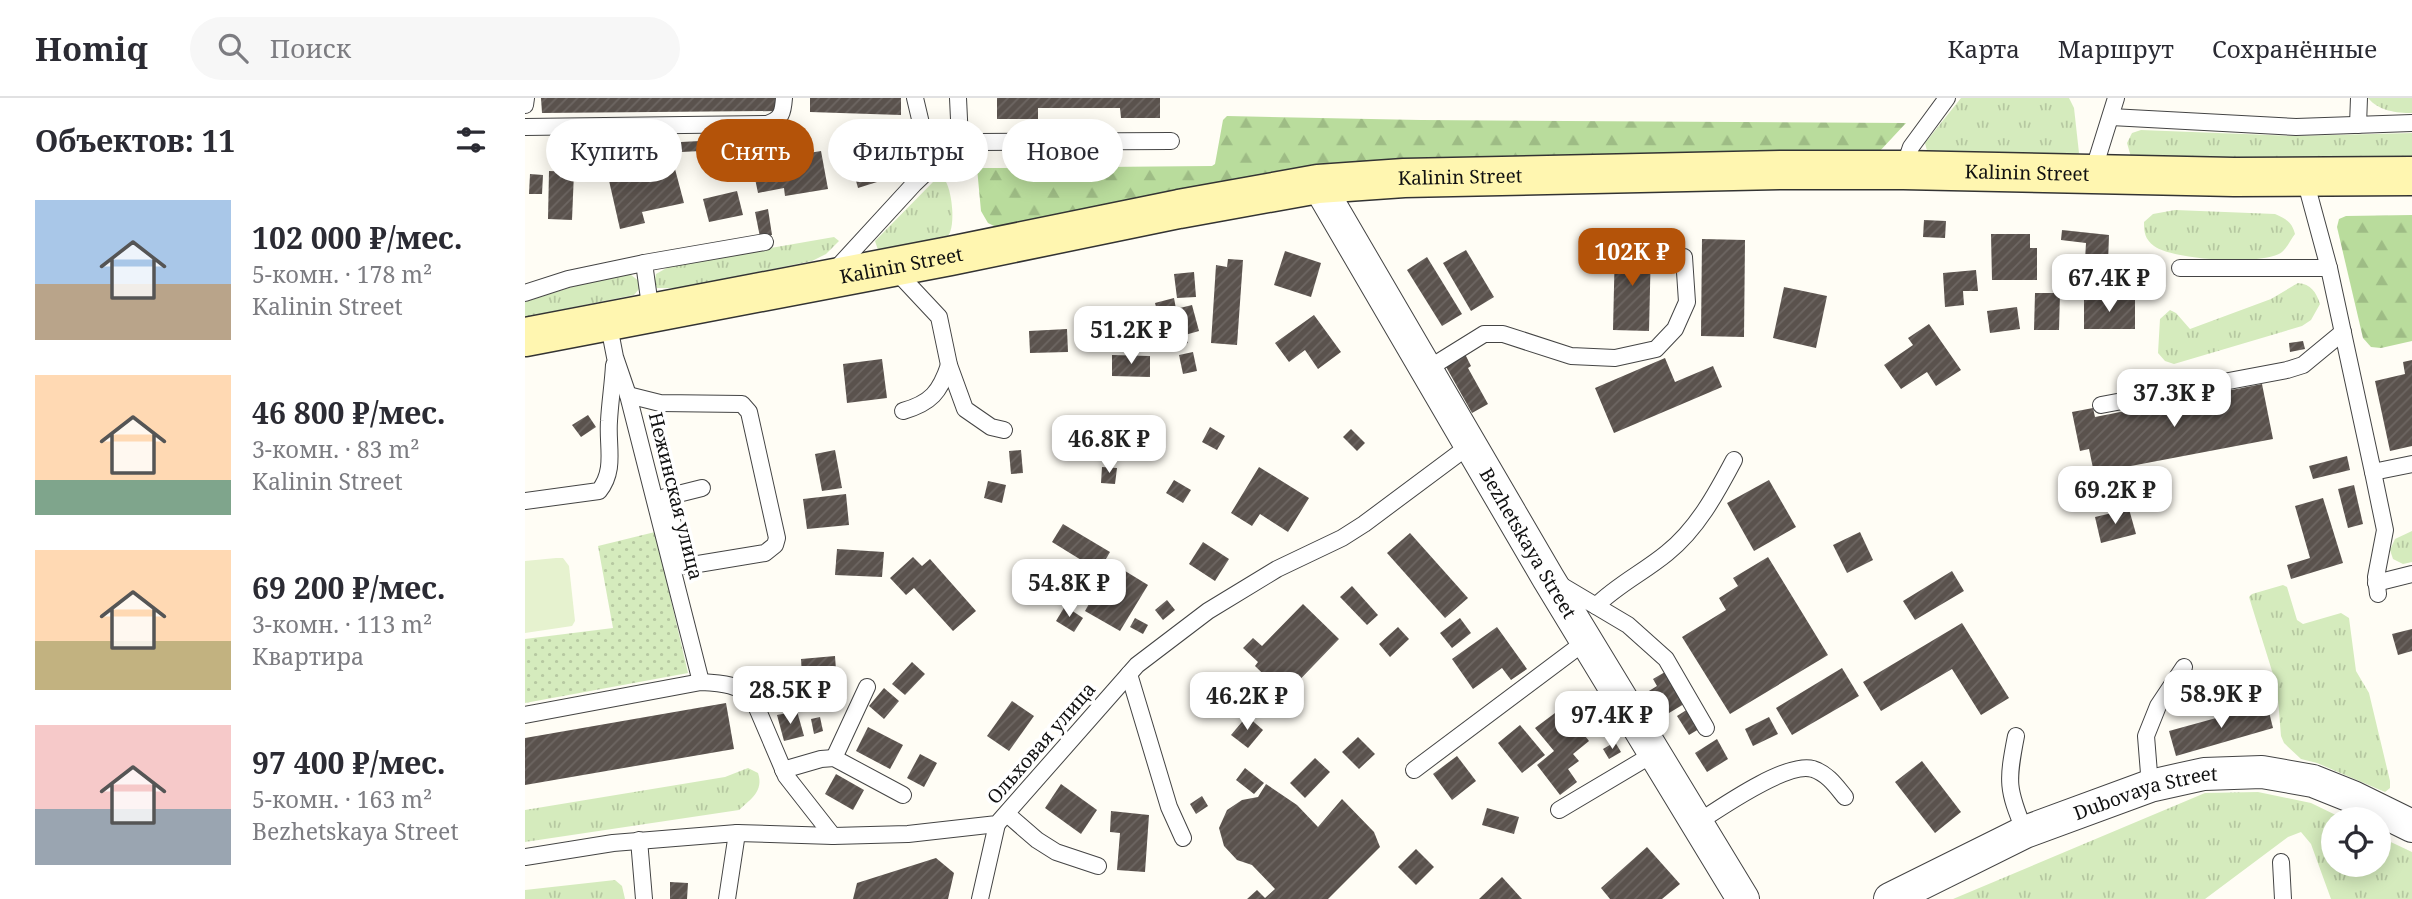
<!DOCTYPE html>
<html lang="ru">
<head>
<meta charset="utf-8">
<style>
  body { margin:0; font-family:"Noto Serif",serif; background:#f7f7f7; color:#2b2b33; height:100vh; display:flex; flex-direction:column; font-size:26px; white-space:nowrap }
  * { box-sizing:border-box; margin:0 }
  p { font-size:23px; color:#7c7c81 }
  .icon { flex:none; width:38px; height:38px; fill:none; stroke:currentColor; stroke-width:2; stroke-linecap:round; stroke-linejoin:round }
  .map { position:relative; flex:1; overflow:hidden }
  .panel { display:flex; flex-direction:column; background:#fff; width:525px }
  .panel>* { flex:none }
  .banner { position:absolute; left:21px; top:21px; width:665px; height:63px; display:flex; gap:14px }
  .buttons { position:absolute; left:1796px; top:709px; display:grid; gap:14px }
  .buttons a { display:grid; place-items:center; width:70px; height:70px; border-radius:50%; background:#fff; box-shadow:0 4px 18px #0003; font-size:35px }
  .price { position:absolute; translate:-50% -60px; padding:0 16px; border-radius:14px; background:#fff; color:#222; font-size:23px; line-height:46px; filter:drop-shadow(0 2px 4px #0008) }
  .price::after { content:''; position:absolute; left:50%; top:42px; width:21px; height:16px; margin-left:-10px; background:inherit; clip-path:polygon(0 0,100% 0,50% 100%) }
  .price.active { background:#b45309; color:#fff }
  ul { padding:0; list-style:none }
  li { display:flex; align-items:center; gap:21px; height:175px; padding:0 35px }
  li span { display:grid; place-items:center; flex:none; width:196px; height:140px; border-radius:0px; color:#555 }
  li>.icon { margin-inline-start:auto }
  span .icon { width:84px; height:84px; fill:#fffc; stroke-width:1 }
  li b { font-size:30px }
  h2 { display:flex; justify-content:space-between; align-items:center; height:84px; padding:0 35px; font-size:30px }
  .pill { padding:0 24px; border-radius:32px; background:#fff; box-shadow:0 4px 18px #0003; font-size:24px; line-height:63px }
  .pill.active { background:#b45309; color:#fff }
  header { display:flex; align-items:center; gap:42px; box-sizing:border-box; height:98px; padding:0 35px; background:#fff; border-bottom:2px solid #e1e1e2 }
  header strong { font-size:33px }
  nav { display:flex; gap:38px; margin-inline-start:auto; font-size:24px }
  .search { width:490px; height:63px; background:#f7f7f7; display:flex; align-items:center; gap:18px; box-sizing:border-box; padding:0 24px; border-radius:38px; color:#7c7c81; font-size:26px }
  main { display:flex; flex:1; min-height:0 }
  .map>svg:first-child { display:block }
  .grass { fill:url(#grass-tufts) }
  .forest { fill:url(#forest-firs) }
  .park { fill:url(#park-dots) }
  .pitch { fill:#e6f2cf }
  .building { fill:url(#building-hatch) }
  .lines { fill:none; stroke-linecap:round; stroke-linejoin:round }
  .service-casing { stroke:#444; stroke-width:18 }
  .minor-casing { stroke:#444; stroke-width:34 }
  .secondary-casing { stroke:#333; stroke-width:41 }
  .service { stroke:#fff; stroke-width:16 }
  .minor { stroke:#fff; stroke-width:32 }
  .secondary { stroke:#fff6b0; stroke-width:38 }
  .labels { text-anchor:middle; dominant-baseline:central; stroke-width:7; stroke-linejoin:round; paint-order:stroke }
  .street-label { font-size:19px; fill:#111; stroke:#fff }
</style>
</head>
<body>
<header>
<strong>Homiq</strong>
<div class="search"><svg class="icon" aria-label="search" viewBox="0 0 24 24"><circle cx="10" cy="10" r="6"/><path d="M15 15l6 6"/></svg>Поиск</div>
<nav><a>Карта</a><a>Маршрут</a><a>Сохранённые</a></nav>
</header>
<main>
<section class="panel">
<h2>Объектов: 11<svg class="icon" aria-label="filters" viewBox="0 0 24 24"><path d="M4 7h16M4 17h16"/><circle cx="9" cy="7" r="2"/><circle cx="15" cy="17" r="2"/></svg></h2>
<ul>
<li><span style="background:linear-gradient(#a9c7e8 60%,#b9a48a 0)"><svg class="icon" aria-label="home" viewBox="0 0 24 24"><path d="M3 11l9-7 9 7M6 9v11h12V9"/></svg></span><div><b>102 000 ₽/мес.</b><p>5-комн. · 178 m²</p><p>Kalinin Street</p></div></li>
<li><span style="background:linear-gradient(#ffd9b3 75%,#7fa58c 0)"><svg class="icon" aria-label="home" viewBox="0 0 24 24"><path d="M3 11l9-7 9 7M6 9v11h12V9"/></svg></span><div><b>46 800 ₽/мес.</b><p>3-комн. · 83 m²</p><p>Kalinin Street</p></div></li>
<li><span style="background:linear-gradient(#ffd9b3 65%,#c2b280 0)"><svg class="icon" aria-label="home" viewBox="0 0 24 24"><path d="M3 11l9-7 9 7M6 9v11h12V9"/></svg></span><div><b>69 200 ₽/мес.</b><p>3-комн. · 113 m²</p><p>Квартира</p></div></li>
<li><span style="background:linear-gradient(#f6c9c9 60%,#9aa5b1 0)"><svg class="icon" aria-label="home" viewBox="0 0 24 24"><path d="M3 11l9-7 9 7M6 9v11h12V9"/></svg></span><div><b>97 400 ₽/мес.</b><p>5-комн. · 163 m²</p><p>Bezhetskaya Street</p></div></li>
</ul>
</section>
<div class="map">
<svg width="1887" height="801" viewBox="0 0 1887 801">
  <defs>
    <pattern id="grass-tufts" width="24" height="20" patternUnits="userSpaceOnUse" patternTransform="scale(1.75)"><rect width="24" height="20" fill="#d5ebbd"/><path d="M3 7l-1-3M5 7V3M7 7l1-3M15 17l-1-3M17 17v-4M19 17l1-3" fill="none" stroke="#b6c8a1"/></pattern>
    <pattern id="forest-firs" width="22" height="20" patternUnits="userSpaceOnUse" patternTransform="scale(1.75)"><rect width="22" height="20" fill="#b9dc9c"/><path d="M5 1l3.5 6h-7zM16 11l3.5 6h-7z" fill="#9ebc85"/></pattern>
    <pattern id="park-dots" width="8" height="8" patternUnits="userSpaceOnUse" patternTransform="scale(1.75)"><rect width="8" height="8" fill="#d5ebbd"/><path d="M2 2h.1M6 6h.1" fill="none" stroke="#b6c8a1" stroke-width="1.8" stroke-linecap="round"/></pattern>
    <pattern id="building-hatch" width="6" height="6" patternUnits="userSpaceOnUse" patternTransform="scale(1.75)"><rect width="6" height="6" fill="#5a524d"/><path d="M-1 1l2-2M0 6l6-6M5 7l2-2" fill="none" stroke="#6d6662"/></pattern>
  </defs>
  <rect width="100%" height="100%" fill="#fffdf5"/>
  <g class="grass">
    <polygon points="1436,0 1544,0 1549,10 1554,55 1544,64 1413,62 1402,53 1400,45"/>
    <path d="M1843,0h44v15c-16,0 -33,-2 -44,-15z"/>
    <polygon points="1616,32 1770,38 1887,35 1887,69 1606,59 1602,45 1607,35"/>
    <path d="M414,81h5c8,9 12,47 4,57l-70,14 -3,-9 58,-59z"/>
    <path d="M1650,112l100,4c11,5 17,8 20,20 -4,5 -8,14 -13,18 -18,14 -110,8 -128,-6 -9,-7 -10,-13 -10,-24l9,-8z"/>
    <polygon points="309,139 314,143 301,156 287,163 154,190 132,190 129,187 131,176 147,167"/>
    <polygon points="100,177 106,177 114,183 114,191 109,197 0,219 0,204 47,189"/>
    <path d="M1773,185c13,1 18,9 22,21l-9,16 -9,6 -128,38 -9,-3 -7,-8 2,-34 10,-9 6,3 14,16 81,-30z"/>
    <polygon points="1887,433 1887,464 1878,466 1868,461 1865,452 1870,441"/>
    <polygon points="1758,487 1762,489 1772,522 1778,526 1816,515 1824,520 1831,573 1844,595 1865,683 1865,690 1860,694 1792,665 1776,661 1759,645 1756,638 1752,589 1724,499 1727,496"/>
    <path d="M223,670l10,5c6,18 -7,26 -19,37l-214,32v-32l200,-33z"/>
    <polygon points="1733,694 1786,705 1819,721 1808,721 1808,766 1853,766 1853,738 1887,754 1887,801 1806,801 1786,746 1776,734 1763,739 1680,801 1428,801 1680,695"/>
    <polygon points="90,782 97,788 100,801 0,801 0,792"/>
  </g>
  <g class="forest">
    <polygon points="702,18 896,22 1381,25 1353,55 475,131 463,125 456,113 452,70 687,68 690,66 698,22"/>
    <polygon points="1887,117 1887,243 1856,250 1846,249 1838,240 1812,129 1814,121 1821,118"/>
  </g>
  <polygon class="park" points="130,434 163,575 0,605 0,541 88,530 73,448"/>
  <polygon class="pitch" points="31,460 38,460 44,468 50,523 47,528 0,535 0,463"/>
  <g class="building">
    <polygon points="16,0 251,0 252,13 17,15"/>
    <polygon points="285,0 376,0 376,17 285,14"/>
    <polygon points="472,0 635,0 635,20 596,20 595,10 513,10 513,21 472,21"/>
    <polygon points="175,43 176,53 156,54 156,44"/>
    <polygon points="202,43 203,56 178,56 177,44"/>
    <polygon points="296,53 303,91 260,98 259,90 233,95 228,71 255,67 254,60"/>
    <polygon points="111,59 115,79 150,71 159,105 117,114 120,125 95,131 80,65"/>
    <polygon points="345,60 352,84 333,90 326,65"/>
    <polygon points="24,73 49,74 47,122 23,121"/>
    <polygon points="5,76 18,77 17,96 4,96"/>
    <polygon points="212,93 218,117 184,124 178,101"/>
    <polygon points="243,111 247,137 235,139 230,114"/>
    <polygon points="1399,122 1421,123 1420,140 1398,139"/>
    <polygon points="1537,132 1584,137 1583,165 1560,162 1561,145 1536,142"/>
    <polygon points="1466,136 1505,136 1505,150 1512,150 1512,182 1467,182"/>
    <polygon points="1177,141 1220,142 1219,239 1176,238"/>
    <polygon points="1090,147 1126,148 1124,233 1088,232"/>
    <polygon points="941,152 969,199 946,213 918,165"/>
    <polygon points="760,153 796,165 786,199 749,187"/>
    <polygon points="902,159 937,216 917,228 882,172"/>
    <polygon points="703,161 718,162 712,247 686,245 691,167 702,169"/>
    <polygon points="1451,172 1453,193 1438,193 1439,207 1420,209 1418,175"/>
    <polygon points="669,174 671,199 652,200 649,176"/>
    <rect x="1579" y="176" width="10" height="19"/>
    <polygon points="1594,176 1604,177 1604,196 1594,196"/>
    <polygon points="1259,189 1302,198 1291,250 1248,240"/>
    <polygon points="1510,195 1535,195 1534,232 1509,232"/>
    <polygon points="649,200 651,211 667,207 674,233 660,237 663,245 642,251 630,205"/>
    <polygon points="1559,201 1610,202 1610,231 1559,231"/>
    <polygon points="1492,209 1495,231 1465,235 1462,213"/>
    <polygon points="789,217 816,254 793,271 780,252 764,264 750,245"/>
    <polygon points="1404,226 1436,272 1411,288 1402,274 1376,291 1359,267 1388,247 1383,240"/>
    <polygon points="542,231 543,254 505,255 504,233"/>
    <polygon points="1778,243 1780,251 1765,254 1764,245"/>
    <polygon points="668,254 672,273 658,276 654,257"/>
    <polygon points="940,256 946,268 943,270 963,306 947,315 920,267"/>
    <polygon points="587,257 625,258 625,279 587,278"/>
    <polygon points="1140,260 1150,284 1188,268 1197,289 1089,335 1070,290"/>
    <polygon points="357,261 362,300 322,305 318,266"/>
    <polygon points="1887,262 1887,348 1865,353 1850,283 1880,276 1878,264"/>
    <polygon points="1737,286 1748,341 1569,375 1564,351 1555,353 1547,314 1568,310 1570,319"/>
    <polygon points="63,317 71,329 56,339 47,327"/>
    <polygon points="685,329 700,338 692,352 677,344"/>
    <polygon points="826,331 840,345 832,353 818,339"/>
    <polygon points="310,352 317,390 297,393 290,356"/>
    <polygon points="496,352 498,375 486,376 484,353"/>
    <polygon points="1822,358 1825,372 1788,381 1784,368"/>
    <polygon points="577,369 592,370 590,386 576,385"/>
    <polygon points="734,369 784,400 763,434 735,416 727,428 706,415"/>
    <polygon points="649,382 666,392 658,405 641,395"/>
    <polygon points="1244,382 1271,429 1229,453 1202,405"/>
    <polygon points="463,383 481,387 477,405 459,400"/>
    <polygon points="1829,387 1838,426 1823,430 1813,391"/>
    <polygon points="321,396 324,427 282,431 278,401"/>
    <polygon points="1798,400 1818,465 1766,481 1762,467 1785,460 1770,408"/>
    <polygon points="1604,411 1611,436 1576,445 1570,419"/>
    <polygon points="538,426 585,454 574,473 527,444"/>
    <polygon points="1335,434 1348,462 1322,475 1308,447"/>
    <polygon points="885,435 943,500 920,520 862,455"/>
    <polygon points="678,444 704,461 690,483 664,466"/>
    <polygon points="312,451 359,454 357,479 310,477"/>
    <polygon points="388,459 397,468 405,461 451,513 428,533 389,490 381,497 365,480"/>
    <polygon points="1243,459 1303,557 1205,616 1157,539 1201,512 1194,500 1213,488 1208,480"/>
    <polygon points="587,465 623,487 595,533 560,513"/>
    <polygon points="1427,473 1439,493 1390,522 1378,503"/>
    <polygon points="542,482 555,488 547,506 534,499"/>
    <polygon points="827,488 853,517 842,527 815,499"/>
    <polygon points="642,502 650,512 638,522 630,512"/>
    <polygon points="778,506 814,541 760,597 730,568 733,564 718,550 728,540 737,548"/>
    <polygon points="540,508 558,520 549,534 531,523"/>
    <polygon points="610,520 623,527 618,536 605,529"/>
    <polygon points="935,520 946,535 927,550 915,535"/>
    <polygon points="1437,525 1484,600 1456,617 1427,571 1356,613 1338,584"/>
    <polygon points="873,529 884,541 865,559 854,546"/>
    <polygon points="972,529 1002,571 986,582 977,570 948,591 927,561"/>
    <polygon points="1887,531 1887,553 1873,557 1867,536"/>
    <polygon points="310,558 313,600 269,604 267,579 277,578 276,561"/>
    <polygon points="387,564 400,576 380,597 367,586"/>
    <polygon points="1317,570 1334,598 1267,637 1251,610"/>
    <polygon points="1140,574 1159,606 1134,621 1119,596 1132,588 1128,581"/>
    <polygon points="359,590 374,603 359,621 344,608"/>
    <polygon points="487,603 509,618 484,653 462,638"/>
    <polygon points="201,605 209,651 0,687 0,640"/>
    <polygon points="1742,606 1748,630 1651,658 1644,633"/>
    <polygon points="1038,609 1064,643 1048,656 1054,663 1043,671 1052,684 1035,697 1012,667 1029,653 1010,630"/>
    <polygon points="1163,611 1174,631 1164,637 1152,618"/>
    <polygon points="272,613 279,638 259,643 252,617"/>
    <polygon points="722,618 738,632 723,650 706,637"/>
    <polygon points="295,619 298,633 289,636 286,621"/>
    <polygon points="1244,619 1253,636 1228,648 1220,631"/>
    <polygon points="995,627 1020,657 997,675 973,645"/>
    <polygon points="343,629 378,647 365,671 331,653"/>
    <polygon points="833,639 850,656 834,671 817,654"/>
    <polygon points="1192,641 1203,661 1182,674 1170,655"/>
    <polygon points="1090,644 1096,654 1084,661 1078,651"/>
    <polygon points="395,656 412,665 399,689 382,680"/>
    <polygon points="932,658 951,683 927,702 908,676"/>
    <polygon points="790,660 805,674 780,700 765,685"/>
    <polygon points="1397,663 1436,714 1410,735 1370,684"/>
    <polygon points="720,670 739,685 729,696 711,682"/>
    <polygon points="311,676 339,692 328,712 300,696"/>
    <polygon points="536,686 572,712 556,736 520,710"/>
    <polygon points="741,686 772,707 793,729 817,701 849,734 855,749 803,801 722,801 732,792 740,800 750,791 727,767 712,762 699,748 694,730 702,712 717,702 733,699"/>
    <polygon points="677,698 683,708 671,716 665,706"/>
    <polygon points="962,710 994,719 989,736 957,727"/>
    <polygon points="586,713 624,717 620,774 592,772 595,735 585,734"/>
    <polygon points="1122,749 1155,786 1137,801 1085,801 1076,790"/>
    <polygon points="891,751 909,769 891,787 873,769"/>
    <polygon points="411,760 429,775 423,801 328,801 332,785"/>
    <polygon points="977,779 997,801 954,801"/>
    <polygon points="145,784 163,785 162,801 145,801"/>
  </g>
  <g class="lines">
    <g class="service-casing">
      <g id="service">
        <polyline points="390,0 399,38 454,44 646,43"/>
        <polyline points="0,7 1,0"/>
        <polyline points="1586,19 1771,29 1887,25"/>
        <polyline points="1833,27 1834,0"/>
        <path d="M0,29l242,-3c15,-5 16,-12 17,-26"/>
        <polyline points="1378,72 1386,49 1422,0"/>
        <polyline points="1567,77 1591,0"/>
        <polyline points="1779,78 1804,170 1848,374 1887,366"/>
        <polyline points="1655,170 1804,170"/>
        <polyline points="369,171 414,219 424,267 440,311 466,329 479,332"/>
        <polyline points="310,172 389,86 435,42 433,0"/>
        <polyline points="0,195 43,181 119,165"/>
        <polyline points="126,215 119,165 240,144"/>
        <polyline points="83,223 90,259 103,297 176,584"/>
        <polyline points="901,272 959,236 978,236 1046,258 1090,260 1131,251 1150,231 1162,204 1159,159"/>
        <polyline points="103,297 135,305 217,306 224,314 252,440 250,447 240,455 161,468 158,465 141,399"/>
        <polyline points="1576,307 1762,272 1778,267 1818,234"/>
        <path d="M378,313c28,-8 37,-19 46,-46"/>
        <polyline points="1848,374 1860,432 1851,479 1853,496"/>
        <polyline points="133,401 177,390"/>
        <path d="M0,403l74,-10c17,-21 8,-45 10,-70 1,-19 4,-37 5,-56"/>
        <polyline points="1851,485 1887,476"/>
        <polyline points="1034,486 1103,527 1141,561 1181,630"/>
        <path d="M1071,508c21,-21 48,-34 71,-53 30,-24 49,-59 67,-93"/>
        <polyline points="604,576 644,709 658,740"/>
        <path d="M0,617l176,-33c20,1 40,2 53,19l32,75 47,60"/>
        <path d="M1491,638c-9,46 -9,53 9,96"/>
        <polyline points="309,660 342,589"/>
        <polyline points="258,672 296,661 309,660 378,697"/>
        <polyline points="889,672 1061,543"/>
        <polyline points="1625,688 1621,638 1633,608 1659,569"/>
        <polyline points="1034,712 1130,655"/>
        <polyline points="482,716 512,742 531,754 573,768"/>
        <path d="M1172,725c23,-15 90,-62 116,-54 15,5 23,17 32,28"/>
        <polyline points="114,742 119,801"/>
        <polyline points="0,759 88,745 212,735 308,738 383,736 472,726 612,567 683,513 752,471 817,440 839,426 945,347"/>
        <polyline points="1756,764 1758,801"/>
        <polyline points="202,801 212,735"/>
        <polyline points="455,801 472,726"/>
      </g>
    </g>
    <g class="minor-casing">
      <g id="minor">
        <path id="s1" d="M793,86l230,394 195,321"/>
        <path id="s2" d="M1365,801l135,-67 125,-46 54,-12 58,-2 51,9 40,16 59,29"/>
      </g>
    </g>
    <g class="secondary-casing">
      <g id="secondary">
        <path id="s3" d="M0,239l425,-81 229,-47 139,-25 86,-6 376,-8h123l331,7 178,-1"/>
      </g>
    </g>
    <use href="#service" class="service"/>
    <use href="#minor" class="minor"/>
    <use href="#secondary" class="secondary"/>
  </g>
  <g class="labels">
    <g class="street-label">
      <text stroke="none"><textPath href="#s3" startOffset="1517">Kalinin Street</textPath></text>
      <text stroke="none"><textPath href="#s3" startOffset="950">Kalinin Street</textPath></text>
      <text stroke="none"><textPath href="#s3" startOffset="383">Kalinin Street</textPath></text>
      <text transform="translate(151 398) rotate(76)">Нежинская улица</text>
      <text stroke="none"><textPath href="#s1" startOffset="416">Bezhetskaya Street</textPath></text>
      <text transform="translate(516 645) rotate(-49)">Ольховая улица</text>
      <text stroke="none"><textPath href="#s2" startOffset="278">Dubovaya Street</textPath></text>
    </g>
  </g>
</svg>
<div class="buttons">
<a><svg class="icon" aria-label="locate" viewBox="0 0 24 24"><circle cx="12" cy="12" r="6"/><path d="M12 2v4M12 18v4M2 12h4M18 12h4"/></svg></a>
</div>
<b class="price active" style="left:1107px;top:190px">102K ₽</b>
<b class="price" style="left:1584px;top:216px">67.4K ₽</b>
<b class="price" style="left:606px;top:268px">51.2K ₽</b>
<b class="price" style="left:1649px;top:331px">37.3K ₽</b>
<b class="price" style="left:584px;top:377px">46.8K ₽</b>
<b class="price" style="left:1590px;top:428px">69.2K ₽</b>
<b class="price" style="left:544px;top:521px">54.8K ₽</b>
<b class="price" style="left:265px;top:628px">28.5K ₽</b>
<b class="price" style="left:1696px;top:632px">58.9K ₽</b>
<b class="price" style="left:722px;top:634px">46.2K ₽</b>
<b class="price" style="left:1087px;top:653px">97.4K ₽</b>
<div class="banner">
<a class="pill">Купить</a>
<a class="pill active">Снять</a>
<a class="pill">Фильтры</a>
<a class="pill">Новое</a>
</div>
</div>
</main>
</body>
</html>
